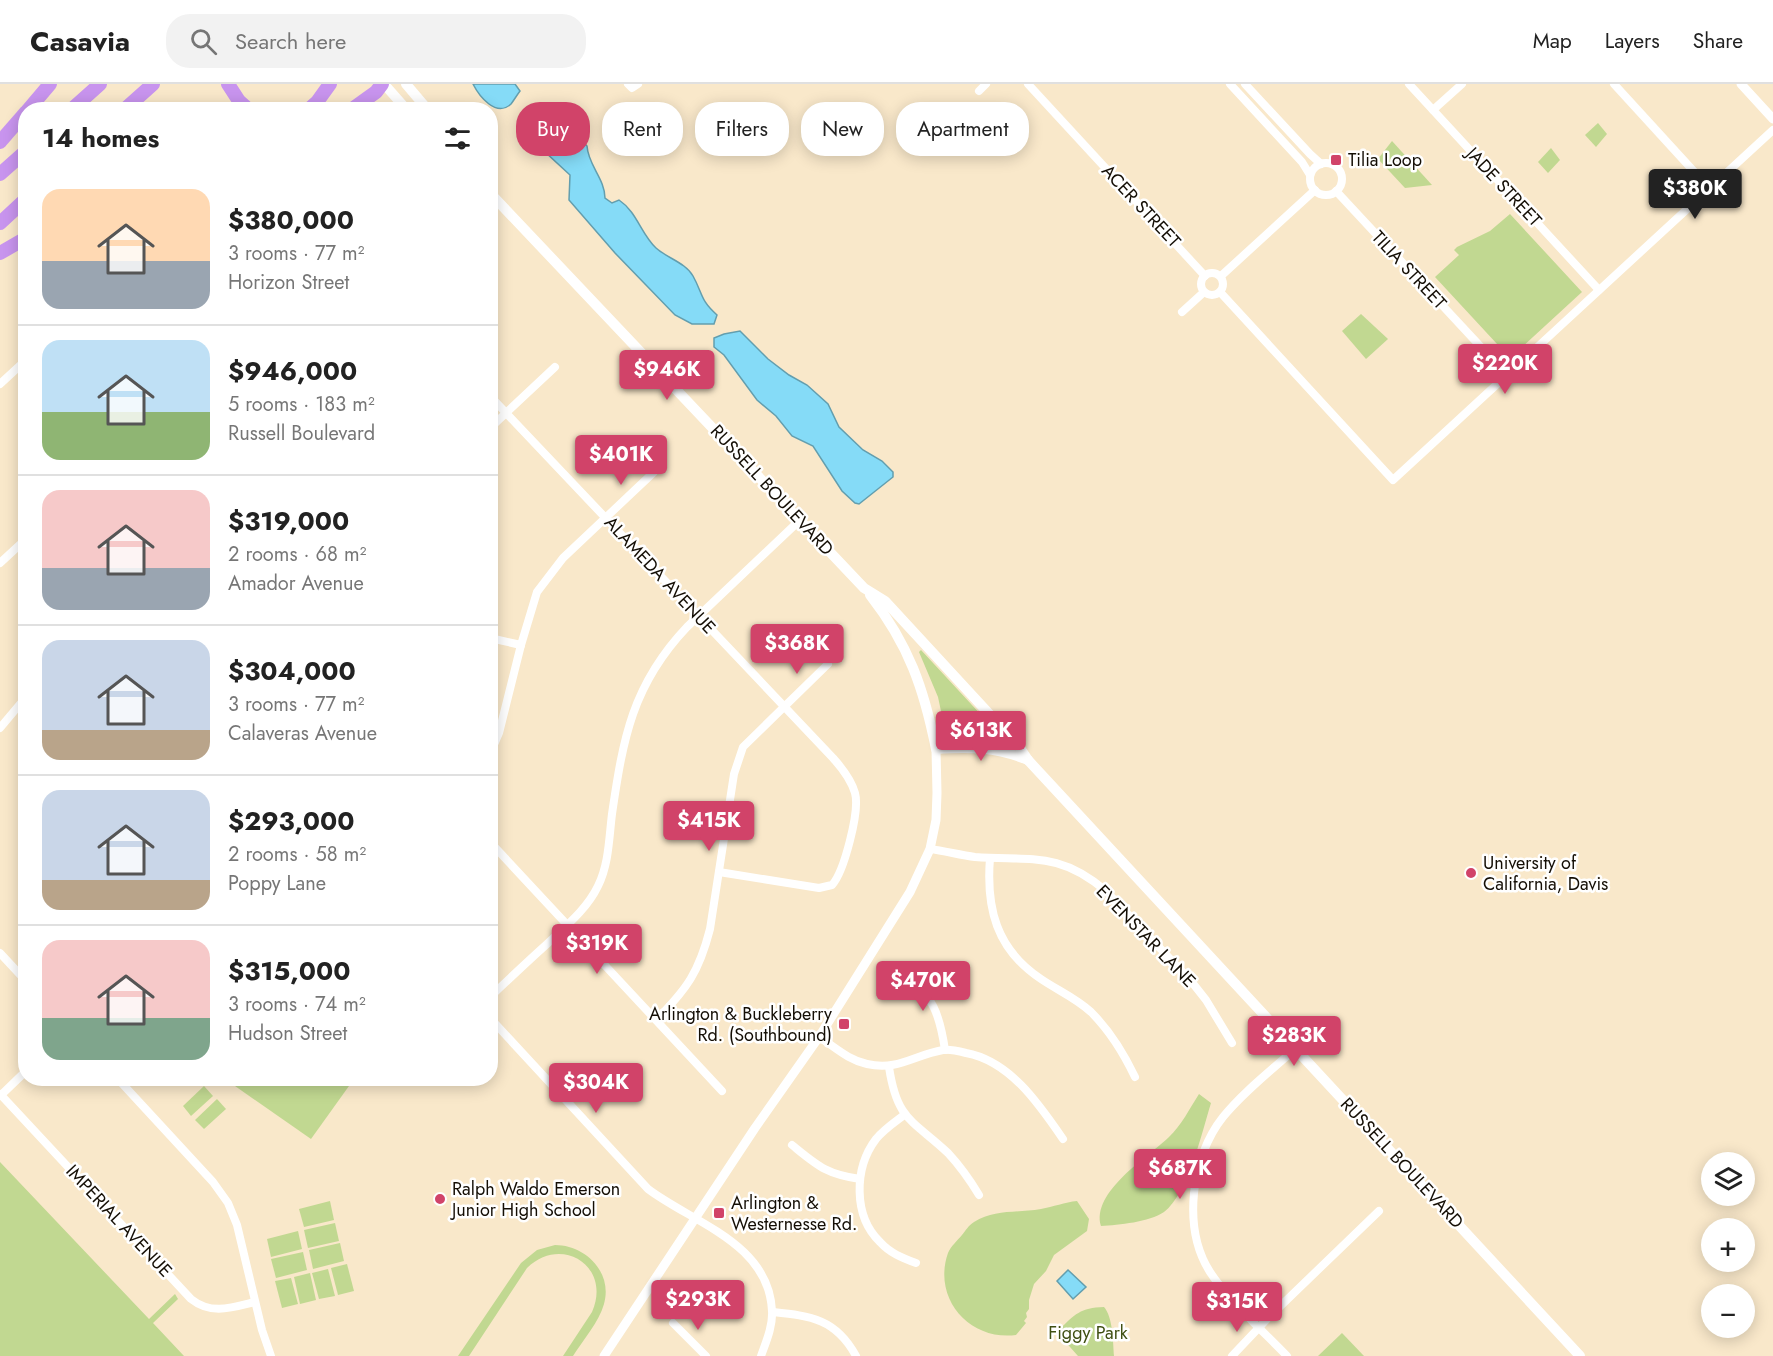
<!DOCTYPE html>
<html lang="en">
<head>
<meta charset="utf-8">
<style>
  body { margin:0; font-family:Jost,sans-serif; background:#f2f2f2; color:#222; height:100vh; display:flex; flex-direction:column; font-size:22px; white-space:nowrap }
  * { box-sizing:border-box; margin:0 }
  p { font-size:20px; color:#767676 }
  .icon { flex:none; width:33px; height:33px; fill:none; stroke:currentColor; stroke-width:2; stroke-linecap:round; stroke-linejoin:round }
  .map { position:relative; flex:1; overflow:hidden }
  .details { position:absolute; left:18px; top:18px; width:480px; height:984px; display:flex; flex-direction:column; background:#fff; border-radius:24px; box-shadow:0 3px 15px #0003 }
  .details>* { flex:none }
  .hud { position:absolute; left:516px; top:18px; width:570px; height:54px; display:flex; gap:12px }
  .controls { position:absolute; left:1701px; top:1068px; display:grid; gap:12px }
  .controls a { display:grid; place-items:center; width:54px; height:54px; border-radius:50%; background:#fff; box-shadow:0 3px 15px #0003; font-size:30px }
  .price { position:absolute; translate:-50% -51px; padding:0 14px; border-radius:6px; background:#d14369; color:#fff; font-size:20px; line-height:39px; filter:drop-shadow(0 2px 3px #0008) }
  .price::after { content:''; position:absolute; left:50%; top:36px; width:18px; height:14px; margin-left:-9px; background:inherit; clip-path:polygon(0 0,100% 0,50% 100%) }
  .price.selected { background:#222; color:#fff }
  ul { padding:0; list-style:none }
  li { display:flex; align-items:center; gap:18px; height:150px; padding:0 24px }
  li+li { border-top:2px solid #e0e0e0 }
  li span { display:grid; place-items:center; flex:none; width:168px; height:120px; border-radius:18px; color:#555 }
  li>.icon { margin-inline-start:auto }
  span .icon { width:72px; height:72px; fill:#fffc; stroke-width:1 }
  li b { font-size:26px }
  h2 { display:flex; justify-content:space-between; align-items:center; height:72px; padding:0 24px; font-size:26px }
  .pill { padding:0 21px; border-radius:24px; background:#fff; box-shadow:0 3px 15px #0003; font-size:21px; line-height:54px }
  .pill.selected { background:#d14369; color:#fff }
  header { display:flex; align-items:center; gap:36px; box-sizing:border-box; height:84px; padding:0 30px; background:#fff; border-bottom:2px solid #e0e0e0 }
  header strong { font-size:28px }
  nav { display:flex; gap:33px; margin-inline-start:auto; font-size:21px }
  .search { width:420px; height:54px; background:#f2f2f2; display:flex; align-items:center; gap:15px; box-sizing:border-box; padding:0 21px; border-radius:24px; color:#767676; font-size:22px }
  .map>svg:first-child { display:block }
  .green { fill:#c1d891 }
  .water { fill:#85dbf7; stroke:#639eae; stroke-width:1.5 }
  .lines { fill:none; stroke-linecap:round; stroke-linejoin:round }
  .minor { stroke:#fff; stroke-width:8 }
  .tertiary { stroke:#fff; stroke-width:9 }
  .secondary { stroke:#fff; stroke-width:10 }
  .motorway { stroke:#c894ee; stroke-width:14 }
  .poi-dot { fill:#d14369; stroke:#fff; stroke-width:2 }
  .labels { text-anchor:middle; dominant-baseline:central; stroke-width:5; stroke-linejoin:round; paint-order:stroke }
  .poi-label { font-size:18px; fill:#140e05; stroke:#fff; text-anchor:start }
  .street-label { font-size:18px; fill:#140e05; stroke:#fff }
  .park-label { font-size:18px; fill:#3f4f12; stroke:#fff }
</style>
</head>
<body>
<header>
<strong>Casavia</strong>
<div class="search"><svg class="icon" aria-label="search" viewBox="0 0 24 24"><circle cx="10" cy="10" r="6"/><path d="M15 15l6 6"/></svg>Search here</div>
<nav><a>Map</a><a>Layers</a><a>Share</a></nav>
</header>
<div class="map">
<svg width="1773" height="1272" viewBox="0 0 1773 1272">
  <rect width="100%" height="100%" fill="#f9e8ca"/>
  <g class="green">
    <polygon points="1598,39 1607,50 1596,63 1585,51"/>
    <polygon points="1392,57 1432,101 1405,104 1378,75"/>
    <polygon points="1551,64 1560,76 1548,89 1538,78"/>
    <polygon points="1510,130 1582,208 1510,274 1435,193 1459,171 1454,166 1457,163 1490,147"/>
    <polygon points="1361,230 1388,255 1366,275 1342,247"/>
    <polygon points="921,566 1009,661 957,657 949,654 946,651 938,613 919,568"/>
    <polygon points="225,995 354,995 311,1055"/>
    <polygon points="204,1002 213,1012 191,1032 183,1022"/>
    <path d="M1199,1010l12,9c-9,29 -23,91 -47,109 -15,10 -45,13 -63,14 -10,-34 47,-69 68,-89 12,-11 21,-29 30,-43z"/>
    <polygon points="217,1015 226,1025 204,1045 195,1036"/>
    <polygon points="0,1078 149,1235 175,1210 178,1215 153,1239 184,1272 0,1272"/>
    <polygon points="330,1117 334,1136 304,1143 299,1125"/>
    <path d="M1077,1117l12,18 -2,12 -33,24 -8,16 -12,13 -5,16v9l-3,4 1,4 -3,4 2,2 -10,12c-46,6 -84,-36 -68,-82 3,-7 9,-12 14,-18 4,-5 6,-9 12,-13 21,-13 44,-9 67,-13 12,-2 24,-7 36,-8z"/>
    <polygon points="335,1139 339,1157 308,1164 304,1146"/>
    <polygon points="298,1147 302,1165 271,1173 267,1155"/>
    <polygon points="340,1159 344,1177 313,1185 309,1166"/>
    <path d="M555,1161c30,0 58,27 49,59 -5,18 -21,36 -31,52h-10l29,-44c20,-45 -30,-78 -65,-44l-58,88h-11l63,-93 16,-13z"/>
    <polygon points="303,1168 307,1186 276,1194 271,1175"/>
    <polygon points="347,1180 354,1207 338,1211 331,1184"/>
    <polygon points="328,1185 335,1212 319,1215 312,1189"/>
    <polygon points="310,1189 316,1216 300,1220 294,1193"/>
    <polygon points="291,1194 298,1220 282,1224 275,1197"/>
    <path d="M1104,1223c9,10 9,35 10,49h-36l-16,-18 -3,-8c16,-16 21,-22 45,-23z"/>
    <polygon points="1342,1249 1364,1272 1318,1272"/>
  </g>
  <g class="water">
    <path d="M473,0h42l5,7c-3,4 -6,9 -9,13 -15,14 -32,-8 -38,-20z"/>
    <path d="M558,36l11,7 18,19c1,19 18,33 18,52l7,5 7,-3c18,12 22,34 37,48 11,10 30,15 37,28 10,18 7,24 24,39l-3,9h-22l-17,-9 -60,-62 -46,-53 1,-25 -27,-25 -3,-13 9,-11z"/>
    <polygon points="740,247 768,275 789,291 807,301 828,320 839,343 863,366 882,377 893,388 893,393 859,420 855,419 842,407 813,362 792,352 776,332 757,316 724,271 714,263 714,254 724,250"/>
    <polygon points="1068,1186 1086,1203 1073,1215 1057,1197"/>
  </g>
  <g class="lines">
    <g class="minor">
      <polyline points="628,0 632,4 638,0"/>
      <polyline points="1028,0 1205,192"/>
      <polyline points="1230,0 1302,78 1310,91"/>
      <polyline points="1245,0 1310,70 1321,80"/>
      <polyline points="1409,0 1599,206"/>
      <polyline points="1614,0 1710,105"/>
      <polyline points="979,7 986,0"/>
      <polyline points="1433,26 1462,0"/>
      <circle cx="1326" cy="95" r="16"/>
      <polyline points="1336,107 1507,291"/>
      <circle cx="1212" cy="200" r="11"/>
      <polyline points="1221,192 1315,106"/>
      <polyline points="1220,208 1393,396 1773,46"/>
      <polyline points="1182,228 1204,208"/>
      <polyline points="0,300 26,276"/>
      <path d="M490,312l343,362c9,10 18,21 22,35 5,18 -11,79 -23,92l-13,3 -100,-16"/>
      <polyline points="490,344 555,283"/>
      <polyline points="0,479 26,455"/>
      <polyline points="490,554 521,561"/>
      <polyline points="0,644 26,613"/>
      <polyline points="490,670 499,649 521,561 537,508 563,474 654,388"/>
      <polyline points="490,758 722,1007"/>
      <path d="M930,765c15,2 30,6 45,8 56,4 84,-6 131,34l85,90 15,19 26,43"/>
      <path d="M990,774c-4,50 6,91 51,121 16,11 35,19 50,33 18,18 33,42 44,65"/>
      <polyline points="0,869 26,897"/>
      <path d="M907,888c26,29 32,38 38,78"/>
      <path d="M490,913c19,-18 38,-36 57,-53 19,-18 40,-35 51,-58 11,-22 11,-48 14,-72 11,-75 20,-129 75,-187l113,-107"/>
      <path d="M490,934l158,171c45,34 121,54 124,122 1,15 -6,31 -11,45"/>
      <path d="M656,936c31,-31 43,-48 54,-91l24,-155 9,-27 85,-83"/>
      <path d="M819,953c16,10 29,23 48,27 31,7 47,-9 76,-14 7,-1 15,1 23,3 44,8 73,51 97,86"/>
      <path d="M889,983c8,54 24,53 59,86 12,13 22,27 31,42"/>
      <polyline points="117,994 213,1098 228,1119 237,1141 262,1246 271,1272"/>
      <path d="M0,1010l191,205c20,16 40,9 64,3"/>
      <polyline points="1,1011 26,987"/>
      <path d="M904,1031c-9,7 -20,14 -28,24 -22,29 -23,77 4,103 10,11 22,16 36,21"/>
      <path d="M792,1061c26,21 34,29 68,34"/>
      <path d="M773,1228c38,4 63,7 83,44"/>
      <polyline points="673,1239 706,1272"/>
      <polyline points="1232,1272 1269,1233 1379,1127"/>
      <path d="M1287,1272c-24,-25 -58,-55 -77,-84 -28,-44 -19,-115 13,-155 21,-26 49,-47 73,-69"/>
    </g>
    <g class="tertiary">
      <polyline points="1741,0 1773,35"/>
      <polyline points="604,1272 755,1044 819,953 910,808 930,765 936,736 937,709 936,665"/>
    </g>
    <g class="secondary">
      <polyline points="384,0 407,26"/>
      <polyline points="406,0 428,26"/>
      <polyline points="490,109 864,504 885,517 1018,661 1028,676 1580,1272"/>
      <path d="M870,511c39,50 54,94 66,154 34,-2 60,-2 92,11"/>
    </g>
    <g class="motorway">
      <polyline points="228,0 239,17 249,26"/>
      <polyline points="28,26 50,0"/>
      <polyline points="71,26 100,0"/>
      <polyline points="124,26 153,0"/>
      <polyline points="308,26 317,18 330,0"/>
      <polyline points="351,26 376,8 382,0"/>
      <polyline points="0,58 26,28"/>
      <polyline points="0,90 26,67"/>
      <polyline points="0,139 26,115"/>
      <polyline points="0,169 26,154"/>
    </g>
  </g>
  <g class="poi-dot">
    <rect x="1330" y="70" width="12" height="12" rx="3"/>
    <circle cx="1471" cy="789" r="6"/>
    <rect x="838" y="934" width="12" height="12" rx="3"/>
    <circle cx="440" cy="1115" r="6"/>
    <rect x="713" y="1123" width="12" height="12" rx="3"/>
  </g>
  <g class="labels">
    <g class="poi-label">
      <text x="1348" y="76">Tilia Loop</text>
      <text x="1483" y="779">University of<tspan x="1483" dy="21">California, Davis</tspan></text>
      <text x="832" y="930" text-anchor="end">Arlington &amp; Buckleberry<tspan x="832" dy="21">Rd. (Southbound)</tspan></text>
      <text x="452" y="1105">Ralph Waldo Emerson<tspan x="452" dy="21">Junior High School</tspan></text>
      <text x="731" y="1119">Arlington &amp;<tspan x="731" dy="21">Westernesse Rd.</tspan></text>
    </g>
    <g class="street-label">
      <text transform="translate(1504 103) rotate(47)">JADE STREET</text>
      <text transform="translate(1141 122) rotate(47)">ACER STREET</text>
      <text transform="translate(1409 186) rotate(47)">TILIA STREET</text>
      <text transform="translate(772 406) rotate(47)">RUSSELL BOULEVARD</text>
      <text transform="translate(660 491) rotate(47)">ALAMEDA AVENUE</text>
      <text transform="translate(1146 852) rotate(46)">EVENSTAR LANE</text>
      <text transform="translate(1402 1079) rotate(47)">RUSSELL BOULEVARD</text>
      <text transform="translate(119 1137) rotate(47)">IMPERIAL AVENUE</text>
    </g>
    <g class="park-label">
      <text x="1088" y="1249">Figgy Park</text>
    </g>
  </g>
</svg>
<div class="controls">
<a><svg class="icon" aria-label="layers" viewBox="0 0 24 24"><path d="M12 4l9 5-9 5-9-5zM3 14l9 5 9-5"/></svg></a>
<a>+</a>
<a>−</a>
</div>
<b class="price selected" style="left:1695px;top:136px">$380K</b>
<b class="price" style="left:1505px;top:311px">$220K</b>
<b class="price" style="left:667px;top:317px">$946K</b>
<b class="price" style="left:621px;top:402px">$401K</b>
<b class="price" style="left:797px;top:591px">$368K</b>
<b class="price" style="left:981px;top:678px">$613K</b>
<b class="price" style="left:709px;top:768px">$415K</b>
<b class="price" style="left:597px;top:891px">$319K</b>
<b class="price" style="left:923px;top:928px">$470K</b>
<b class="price" style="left:1294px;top:983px">$283K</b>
<b class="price" style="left:596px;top:1030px">$304K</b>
<b class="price" style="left:1180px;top:1116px">$687K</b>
<b class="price" style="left:698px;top:1247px">$293K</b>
<b class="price" style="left:1237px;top:1249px">$315K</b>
<div class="hud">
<a class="pill selected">Buy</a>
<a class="pill">Rent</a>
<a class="pill">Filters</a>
<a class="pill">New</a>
<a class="pill">Apartment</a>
</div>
<section class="details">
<h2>14 homes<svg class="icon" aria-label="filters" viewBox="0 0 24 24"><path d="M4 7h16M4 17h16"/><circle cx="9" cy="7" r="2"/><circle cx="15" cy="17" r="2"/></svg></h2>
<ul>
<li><span style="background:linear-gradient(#ffd9b3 60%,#9aa5b1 0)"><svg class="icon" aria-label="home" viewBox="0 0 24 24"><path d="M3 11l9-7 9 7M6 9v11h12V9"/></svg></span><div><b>$380,000</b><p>3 rooms · 77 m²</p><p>Horizon Street</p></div></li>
<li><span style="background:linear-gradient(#bfe0f5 60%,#8fb573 0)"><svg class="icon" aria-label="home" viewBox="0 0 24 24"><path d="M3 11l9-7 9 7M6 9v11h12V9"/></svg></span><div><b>$946,000</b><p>5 rooms · 183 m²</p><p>Russell Boulevard</p></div></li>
<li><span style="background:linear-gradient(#f6c9c9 65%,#9aa5b1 0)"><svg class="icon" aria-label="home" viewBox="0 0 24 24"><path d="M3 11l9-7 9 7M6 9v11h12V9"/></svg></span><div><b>$319,000</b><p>2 rooms · 68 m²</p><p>Amador Avenue</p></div></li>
<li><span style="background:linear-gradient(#c9d6e8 75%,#b9a48a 0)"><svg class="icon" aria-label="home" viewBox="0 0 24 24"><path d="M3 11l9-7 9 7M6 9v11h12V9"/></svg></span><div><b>$304,000</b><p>3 rooms · 77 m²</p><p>Calaveras Avenue</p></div></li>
<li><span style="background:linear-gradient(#c9d6e8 75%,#b9a48a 0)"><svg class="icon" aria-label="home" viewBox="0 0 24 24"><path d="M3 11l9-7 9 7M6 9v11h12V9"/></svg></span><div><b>$293,000</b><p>2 rooms · 58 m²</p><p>Poppy Lane</p></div></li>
<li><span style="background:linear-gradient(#f6c9c9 65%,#7fa58c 0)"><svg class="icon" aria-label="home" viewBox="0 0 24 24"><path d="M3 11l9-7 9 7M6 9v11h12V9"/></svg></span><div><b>$315,000</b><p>3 rooms · 74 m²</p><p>Hudson Street</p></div></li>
</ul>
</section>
</div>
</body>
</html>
